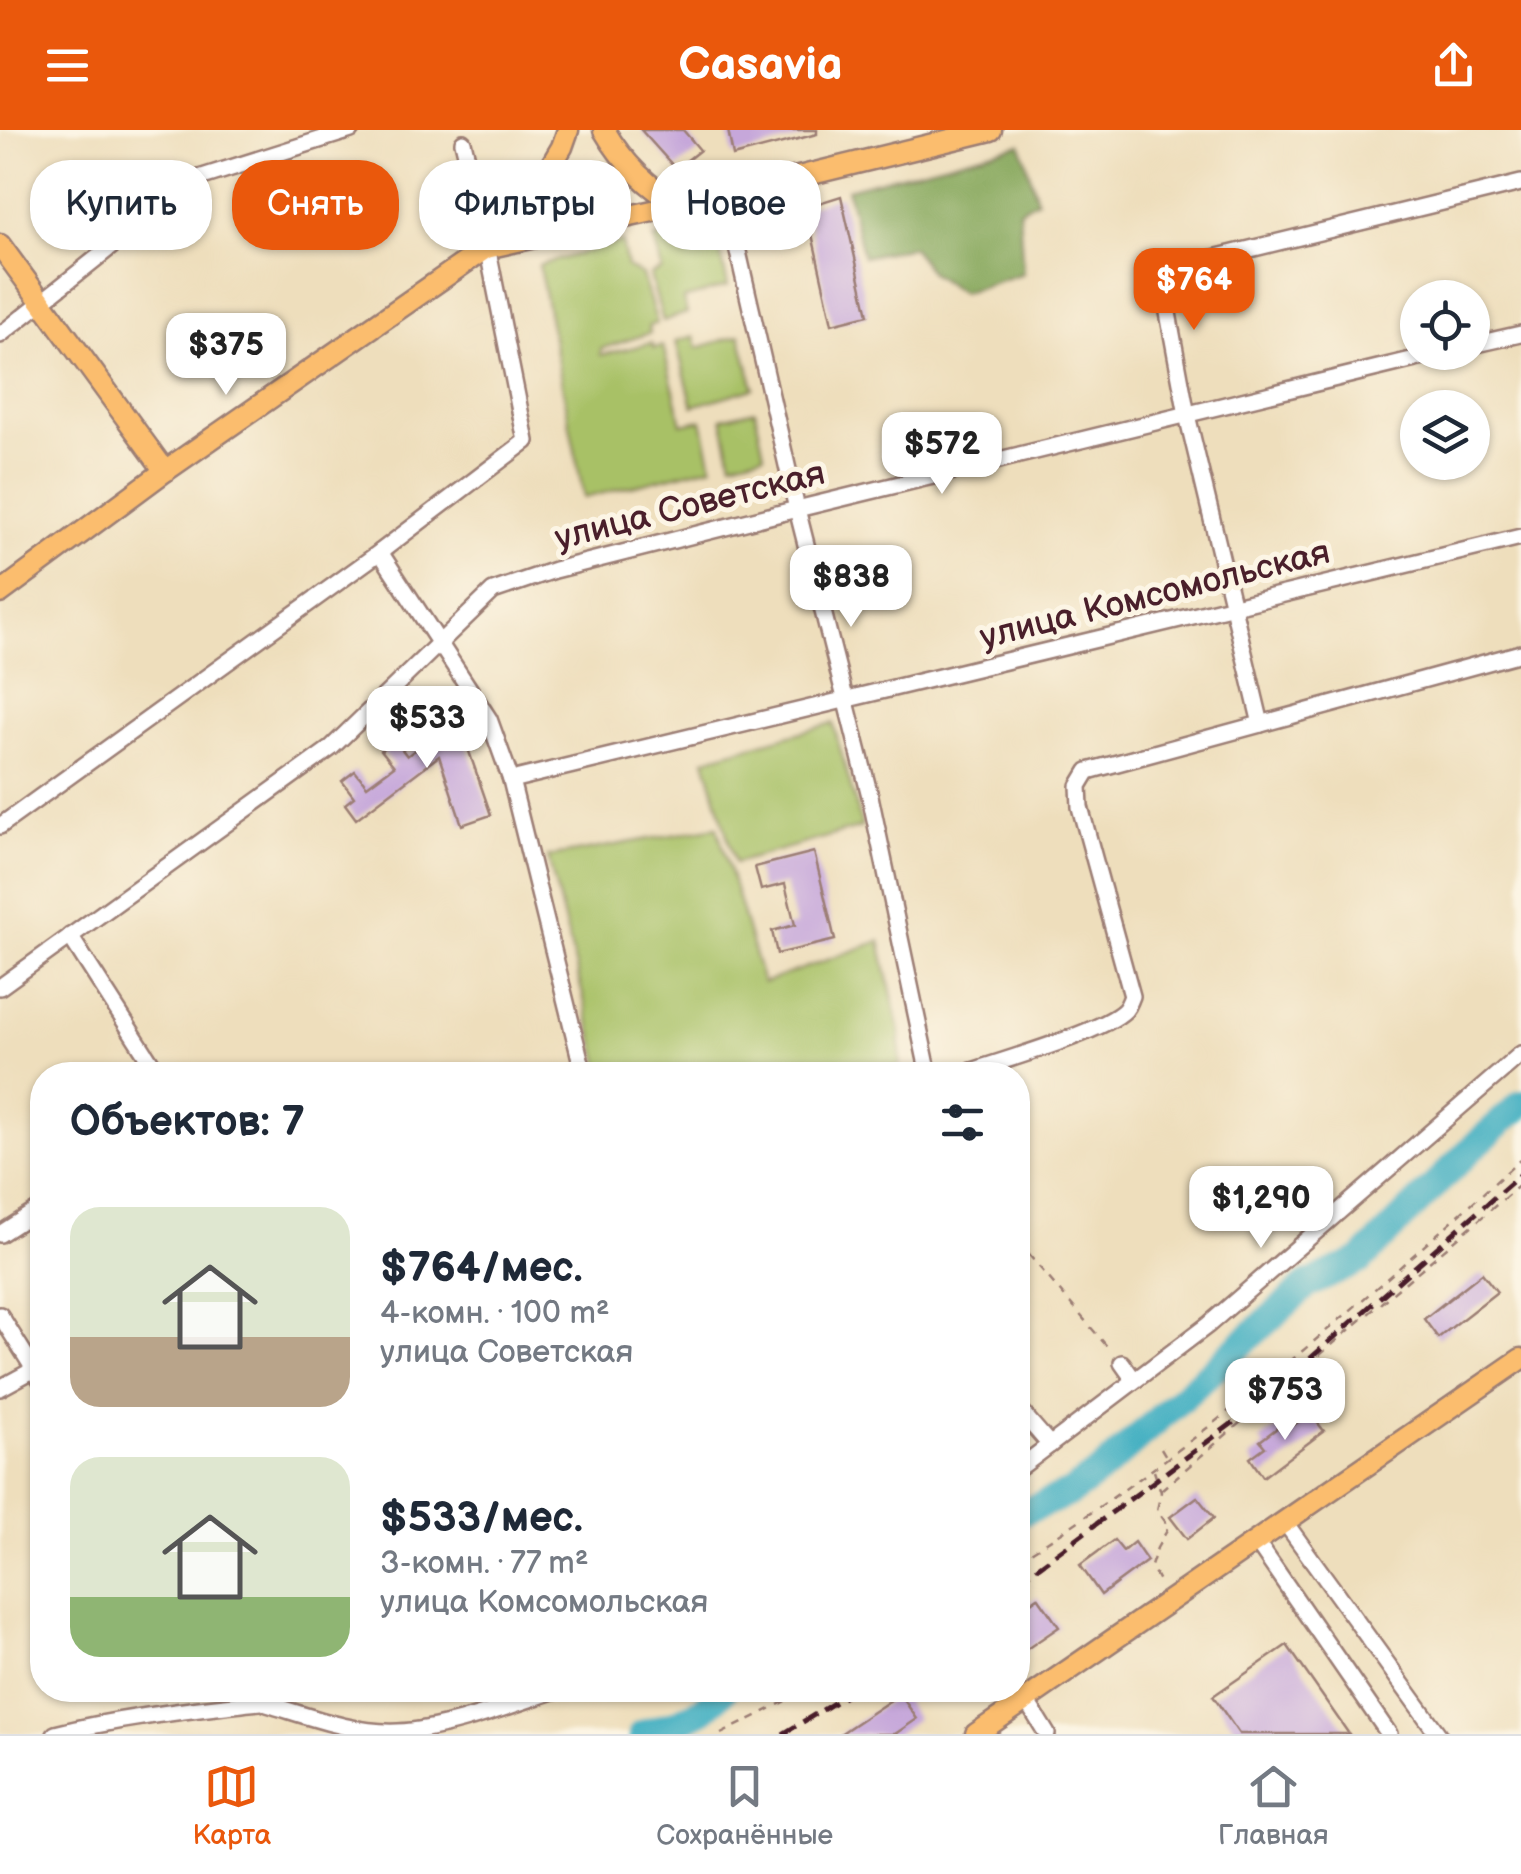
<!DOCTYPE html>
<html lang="ru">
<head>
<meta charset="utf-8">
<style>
  body { margin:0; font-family:"Balsamiq Sans",sans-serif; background:#f6f6f7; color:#1f2937; height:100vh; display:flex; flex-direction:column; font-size:38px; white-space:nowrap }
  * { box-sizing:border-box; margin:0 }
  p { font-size:32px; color:#747a83 }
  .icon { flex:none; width:55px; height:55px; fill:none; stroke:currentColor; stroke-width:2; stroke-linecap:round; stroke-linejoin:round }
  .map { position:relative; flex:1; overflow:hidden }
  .sheet { position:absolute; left:30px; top:932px; width:1000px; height:640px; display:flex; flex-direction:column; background:#fff; border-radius:40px; box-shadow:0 2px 8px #0004 }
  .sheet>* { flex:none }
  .top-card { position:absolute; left:30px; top:30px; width:1000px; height:90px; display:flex; gap:20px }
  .tools { position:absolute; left:1400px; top:150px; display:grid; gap:20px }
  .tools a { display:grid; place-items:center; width:90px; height:90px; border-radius:50%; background:#fff; box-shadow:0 2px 8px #0004; font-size:50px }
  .price { position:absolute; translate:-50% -85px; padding:0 22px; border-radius:20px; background:#fff; color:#222; font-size:32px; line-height:65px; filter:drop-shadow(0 2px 5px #0008) }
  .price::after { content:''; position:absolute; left:50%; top:60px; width:30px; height:22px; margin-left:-15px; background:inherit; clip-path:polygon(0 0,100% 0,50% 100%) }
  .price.on { background:#ea580c; color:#fff }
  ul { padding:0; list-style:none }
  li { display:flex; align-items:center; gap:30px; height:250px; padding:0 40px }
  li span { display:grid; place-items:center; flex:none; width:280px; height:200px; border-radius:30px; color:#555 }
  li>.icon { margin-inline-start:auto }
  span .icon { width:120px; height:120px; fill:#fffc; stroke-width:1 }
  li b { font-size:42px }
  h2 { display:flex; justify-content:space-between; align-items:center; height:120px; padding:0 40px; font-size:42px }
  .chip { padding:0 35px; border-radius:40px; background:#fff; box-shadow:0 2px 8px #0004; font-size:35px; line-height:90px }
  .chip.on { background:#ea580c; color:#fff }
  header { display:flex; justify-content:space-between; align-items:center; height:130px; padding:0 40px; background:#ea580c; color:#fff; font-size:45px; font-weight:700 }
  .tabs { display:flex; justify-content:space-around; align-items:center; height:140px; border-top:2px solid #e0e1e3; background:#fff; font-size:28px; color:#747a83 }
  .tabs a { display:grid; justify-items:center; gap:5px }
  .tabs .on { color:#ea580c }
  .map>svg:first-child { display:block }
  .green { fill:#a8c166; stroke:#797048; stroke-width:2.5 }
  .forest { fill:#86a75b; stroke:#686343; stroke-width:2.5 }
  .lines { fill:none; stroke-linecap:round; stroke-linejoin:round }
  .river { stroke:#44b0c2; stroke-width:28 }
  .building { fill:#c6a7da }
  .minor-casing { stroke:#9c7e74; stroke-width:20 }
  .major-casing { stroke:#9c7e74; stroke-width:25 }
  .path { stroke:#9c7e74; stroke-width:2.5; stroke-dasharray:8 8; stroke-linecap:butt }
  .minor { stroke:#fff; stroke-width:15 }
  .major { stroke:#fbbd6e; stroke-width:20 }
  .rail { stroke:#4a1f2b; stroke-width:5; stroke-dasharray:15 8; stroke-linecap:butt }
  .labels { text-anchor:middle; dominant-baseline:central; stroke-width:10; stroke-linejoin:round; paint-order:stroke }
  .street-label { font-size:35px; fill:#4a1f2b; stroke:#fcf5e5 }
</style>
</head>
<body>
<header><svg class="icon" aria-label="menu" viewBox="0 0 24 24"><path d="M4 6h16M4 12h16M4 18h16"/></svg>Casavia<svg class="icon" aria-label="share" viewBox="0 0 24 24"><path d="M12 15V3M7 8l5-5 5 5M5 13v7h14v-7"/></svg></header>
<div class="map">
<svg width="1521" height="1604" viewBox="0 0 1521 1604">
  <rect width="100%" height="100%" fill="#fcf5e5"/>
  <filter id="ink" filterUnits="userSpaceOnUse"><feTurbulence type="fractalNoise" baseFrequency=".01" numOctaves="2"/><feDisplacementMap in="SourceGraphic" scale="20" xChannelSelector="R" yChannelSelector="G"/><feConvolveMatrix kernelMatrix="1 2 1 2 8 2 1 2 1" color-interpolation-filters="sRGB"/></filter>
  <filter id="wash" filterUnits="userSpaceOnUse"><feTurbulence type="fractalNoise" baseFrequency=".0048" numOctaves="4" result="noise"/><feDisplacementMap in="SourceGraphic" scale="40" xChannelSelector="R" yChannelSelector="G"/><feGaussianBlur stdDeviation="2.25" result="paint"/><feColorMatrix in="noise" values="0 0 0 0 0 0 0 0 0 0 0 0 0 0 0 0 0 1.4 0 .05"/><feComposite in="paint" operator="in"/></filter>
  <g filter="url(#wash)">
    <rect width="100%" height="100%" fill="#eedebc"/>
    <g class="green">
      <polygon points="714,94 728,156 683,169 687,183 663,191 650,145 662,140 654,109"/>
      <polygon points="622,112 627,137 642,145 657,193 649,196 650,203 601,219 601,225 652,213 654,218 663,216 682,294 702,290 712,336 584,368 539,135"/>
      <polygon points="740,205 754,258 693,276 676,211 694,206 697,218"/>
      <polygon points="755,280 764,324 732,332 722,288"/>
      <polygon points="833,593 862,697 735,733 705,629"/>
      <polygon points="717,697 763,853 880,811 900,902 900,934 886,945 603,945 548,727"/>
    </g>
    <polygon class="forest" points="1021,14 1037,70 1019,81 1023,143 962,163 931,143 912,117 863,127 847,59"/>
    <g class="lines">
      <g class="river">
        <polyline points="1018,1384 1070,1363 1102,1340 1307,1155 1361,1130 1471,1019 1521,974"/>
        <polyline points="642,1604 677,1593 703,1580 724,1560"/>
      </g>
    </g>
    <g id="blocks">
      <g class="building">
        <polygon points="641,0 683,0 700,20 676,39"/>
        <polygon points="728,0 817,0 817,4 733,26"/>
        <polygon points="841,66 868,185 832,194 806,77"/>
        <polygon points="454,578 491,685 462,695 439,626 356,689 345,674 354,667 342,651 355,641 367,656 394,636 381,620 394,609 407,626 433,606 426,588"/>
        <polygon points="814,722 835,810 777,824 772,801 795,795 785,754 761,760 755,737"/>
        <polygon points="1482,1143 1497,1162 1438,1208 1424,1189"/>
        <polygon points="1310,1283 1324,1301 1263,1347 1250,1328 1265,1317 1260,1311 1289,1289 1294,1295"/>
        <polygon points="1197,1367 1214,1388 1187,1409 1170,1387"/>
        <polygon points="1114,1410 1123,1421 1134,1412 1147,1431 1101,1465 1080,1435"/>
        <polygon points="1038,1467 1059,1497 1018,1525 1018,1481"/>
        <polygon points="1287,1515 1349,1604 1239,1604 1213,1566"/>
        <polygon points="900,1564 917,1589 895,1604 840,1604"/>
      </g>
    </g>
  </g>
  <g filter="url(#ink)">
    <use href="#blocks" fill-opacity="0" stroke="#9c7e74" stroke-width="2.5"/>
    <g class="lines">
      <g class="minor-casing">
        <g id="minor">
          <polyline points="725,65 797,379 870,666 929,945"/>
          <polyline points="0,205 196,49 351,0"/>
          <polyline points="1472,215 1521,204"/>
          <polyline points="380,422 489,589 511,650 584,945"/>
          <polyline points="1261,594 1187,285 1166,172 1167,143 1172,138 1521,53"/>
          <polyline points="511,650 1521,407"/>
          <polyline points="0,696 380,422 526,311 481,86 463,12"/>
          <polyline points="70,806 159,945"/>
          <polyline points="0,857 331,618 493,461 555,440 797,379 1444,222"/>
          <path d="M960,945c34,-12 144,-43 165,-65 4,-5 4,-7 7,-14l-52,-189 -1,-21 9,-15 433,-118"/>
          <polyline points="0,1104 42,1077"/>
          <polyline points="0,1185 42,1252"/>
          <polyline points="1122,1233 1134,1250"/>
          <polyline points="0,1258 35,1239"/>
          <polyline points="1018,1278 1050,1315"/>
          <polyline points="1018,1339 1208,1195 1521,924"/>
          <polyline points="1284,1391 1438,1604"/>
          <polyline points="1256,1411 1389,1604"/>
          <polyline points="1026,1570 1047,1604"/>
          <path d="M267,1574c41,12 87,30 131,28 49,-2 112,-27 159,-42"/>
          <path d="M55,1604c60,-15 125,-23 187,-30 27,-3 26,-1 51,-14"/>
        </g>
      </g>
      <g class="major-casing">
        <g id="major">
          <path d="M604,0c18,31 44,58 76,75"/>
          <polyline points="0,115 165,341"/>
          <polyline points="486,118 725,65 991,0"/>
          <polyline points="0,463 165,341 486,118 539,56 562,17 568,0"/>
          <polyline points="976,1604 1521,1229"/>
        </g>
      </g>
      <g class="path">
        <polyline points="1018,1112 1111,1221"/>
        <polyline points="1161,1318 1167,1328"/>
        <polyline points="1154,1341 1161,1362 1157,1380 1169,1397 1157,1418 1151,1436 1160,1453"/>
        <polyline points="1161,1360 1521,1054"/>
        <path d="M1018,1430c182,-112 344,-258 503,-401"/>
        <polyline points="721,1604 807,1560"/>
      </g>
      <use href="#minor" class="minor"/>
      <use href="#major" class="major"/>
      <g class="rail">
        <polyline points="1018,1452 1257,1275 1521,1044"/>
        <polyline points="783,1604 855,1560"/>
      </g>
    </g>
  </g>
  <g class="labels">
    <g class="street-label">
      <text transform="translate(690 376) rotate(-14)">улица Советская</text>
      <text transform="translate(1155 465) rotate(-14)">улица Комсомольская</text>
    </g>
  </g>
</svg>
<div class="tools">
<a><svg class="icon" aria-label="locate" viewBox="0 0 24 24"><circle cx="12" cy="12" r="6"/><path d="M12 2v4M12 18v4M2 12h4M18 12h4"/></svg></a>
<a><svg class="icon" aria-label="layers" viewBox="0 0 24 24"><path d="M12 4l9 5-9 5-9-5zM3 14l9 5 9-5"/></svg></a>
</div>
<b class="price on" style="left:1194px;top:203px">$764</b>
<b class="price" style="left:226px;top:268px">$375</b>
<b class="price" style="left:942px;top:367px">$572</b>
<b class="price" style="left:851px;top:500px">$838</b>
<b class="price" style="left:427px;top:641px">$533</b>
<b class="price" style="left:1261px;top:1121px">$1,290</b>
<b class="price" style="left:1285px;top:1313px">$753</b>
<div class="top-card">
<a class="chip">Купить</a>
<a class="chip on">Снять</a>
<a class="chip">Фильтры</a>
<a class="chip">Новое</a>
</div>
<section class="sheet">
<h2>Объектов: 7<svg class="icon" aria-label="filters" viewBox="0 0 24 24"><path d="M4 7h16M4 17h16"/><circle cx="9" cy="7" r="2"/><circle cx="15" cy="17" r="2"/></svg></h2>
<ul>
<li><span style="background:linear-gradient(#dfe7d0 65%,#b9a48a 0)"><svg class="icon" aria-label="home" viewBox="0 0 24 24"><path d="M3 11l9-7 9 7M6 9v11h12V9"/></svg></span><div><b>$764/мес.</b><p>4-комн. · 100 m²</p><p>улица Советская</p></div></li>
<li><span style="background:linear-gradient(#dfe7d0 70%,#8fb573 0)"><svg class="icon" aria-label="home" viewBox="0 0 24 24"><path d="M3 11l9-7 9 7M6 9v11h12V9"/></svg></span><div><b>$533/мес.</b><p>3-комн. · 77 m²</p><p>улица Комсомольская</p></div></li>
</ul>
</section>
</div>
<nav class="tabs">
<a class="on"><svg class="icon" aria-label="map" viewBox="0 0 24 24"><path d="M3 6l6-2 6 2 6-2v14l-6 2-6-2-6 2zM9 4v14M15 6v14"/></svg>Карта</a>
<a><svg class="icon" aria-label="saved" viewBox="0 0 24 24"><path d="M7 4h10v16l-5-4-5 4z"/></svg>Сохранённые</a>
<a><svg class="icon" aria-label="home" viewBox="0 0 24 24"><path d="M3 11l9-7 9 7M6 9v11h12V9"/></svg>Главная</a>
</nav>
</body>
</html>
